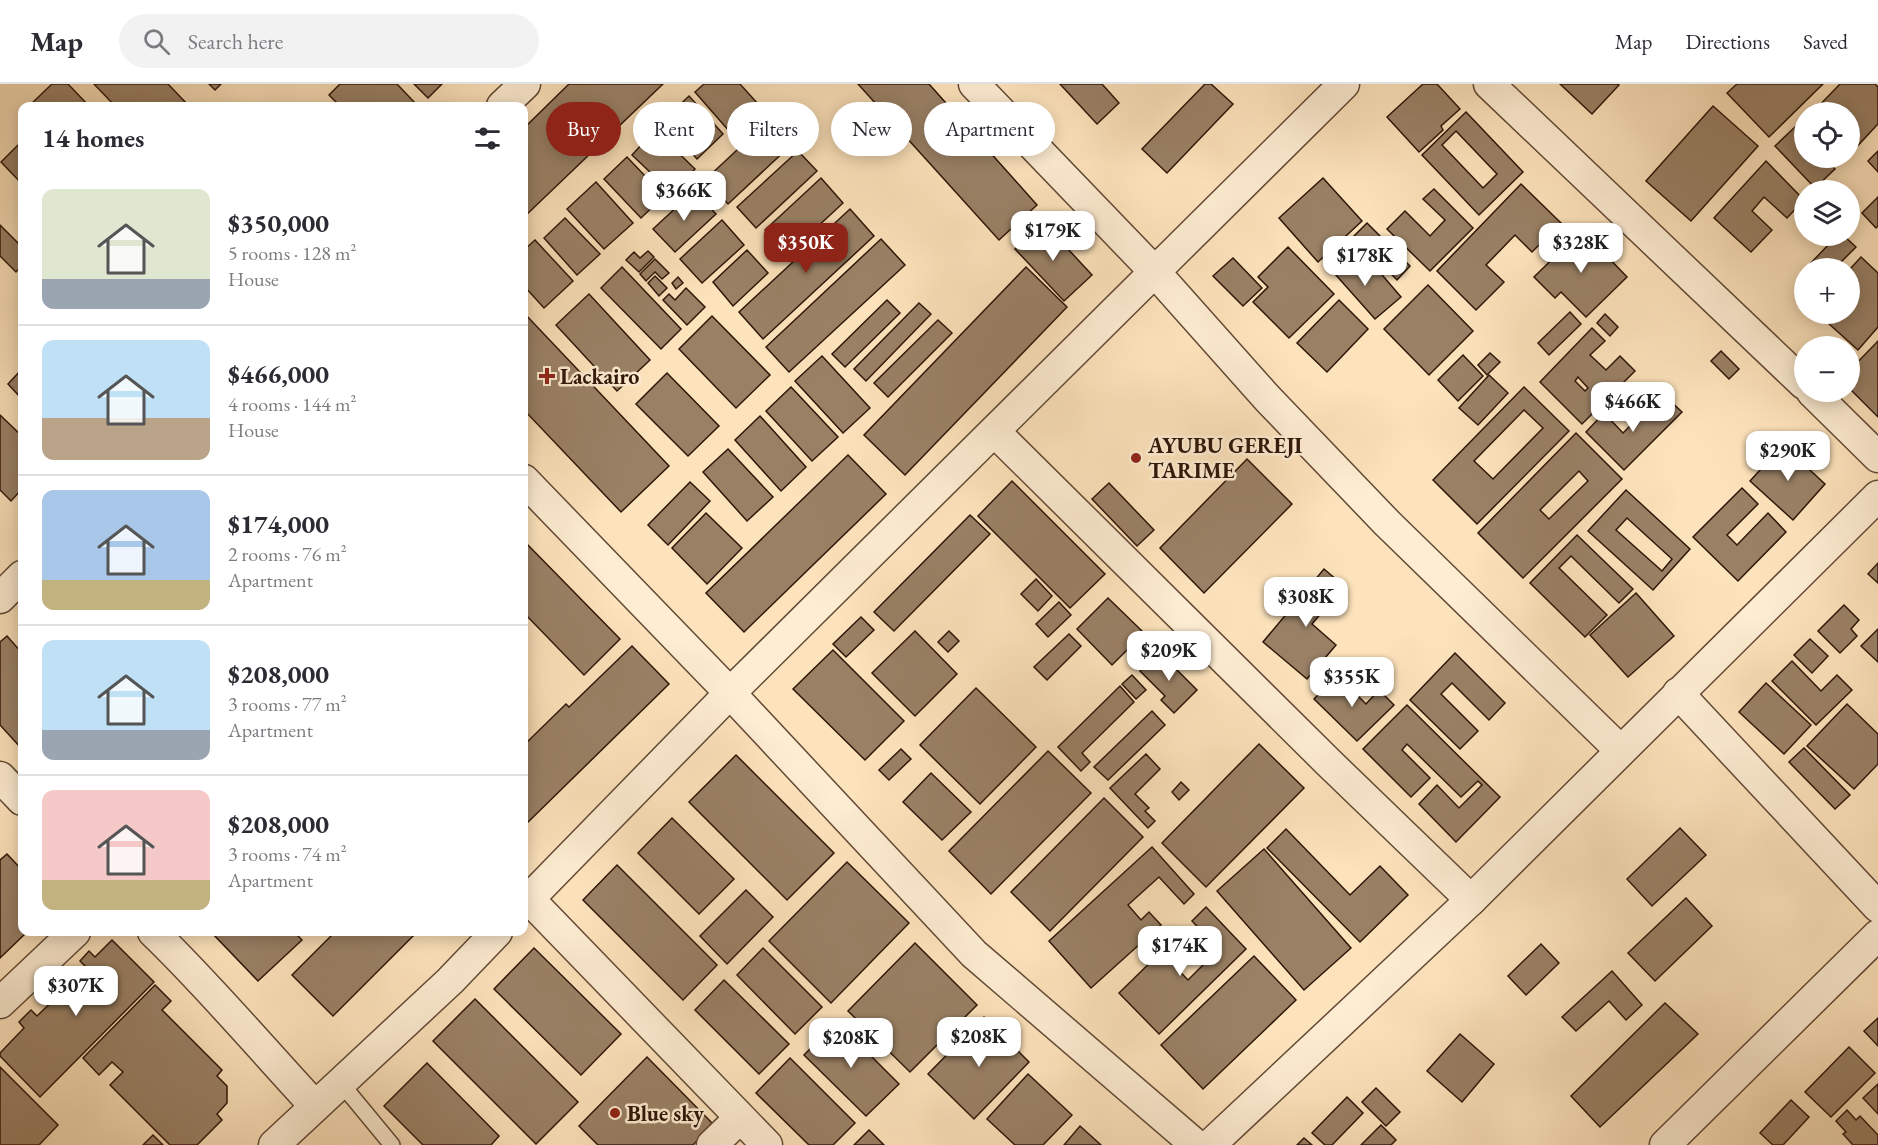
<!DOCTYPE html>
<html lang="en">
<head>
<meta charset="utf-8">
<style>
  body { margin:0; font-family:"EB Garamond",serif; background:#f2f2f3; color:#2b2b33; height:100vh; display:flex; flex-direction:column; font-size:22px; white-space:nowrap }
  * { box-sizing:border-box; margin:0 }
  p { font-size:20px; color:#7c7c81 }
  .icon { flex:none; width:33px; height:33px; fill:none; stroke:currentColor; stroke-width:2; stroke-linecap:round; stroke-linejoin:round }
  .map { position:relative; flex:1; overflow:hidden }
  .drawer { position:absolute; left:18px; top:18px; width:510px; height:834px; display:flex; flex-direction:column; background:#fff; border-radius:12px; box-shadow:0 3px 15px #0003 }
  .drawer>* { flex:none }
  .banner { position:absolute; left:546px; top:18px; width:570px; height:54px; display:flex; gap:12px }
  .fabs { position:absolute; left:1794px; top:18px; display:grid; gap:12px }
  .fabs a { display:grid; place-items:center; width:66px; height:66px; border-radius:50%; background:#fff; box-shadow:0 3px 15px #0003; font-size:30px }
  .price { position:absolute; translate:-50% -51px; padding:0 14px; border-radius:12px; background:#fff; color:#222; font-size:20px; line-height:39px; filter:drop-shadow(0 2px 3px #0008) }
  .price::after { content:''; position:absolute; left:50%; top:36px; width:18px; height:14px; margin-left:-9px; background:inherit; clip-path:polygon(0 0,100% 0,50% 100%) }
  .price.active { background:#8f2418; color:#fff }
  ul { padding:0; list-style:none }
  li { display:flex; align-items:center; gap:18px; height:150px; padding:0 24px }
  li+li { border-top:2px solid #e1e1e2 }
  li span { display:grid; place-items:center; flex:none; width:168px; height:120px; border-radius:12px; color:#555 }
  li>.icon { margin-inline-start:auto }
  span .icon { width:72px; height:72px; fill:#fffc; stroke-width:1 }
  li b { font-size:26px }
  h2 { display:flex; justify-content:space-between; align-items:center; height:72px; padding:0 24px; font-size:26px }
  .pill { padding:0 21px; border-radius:27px; background:#fff; box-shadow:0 3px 15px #0003; font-size:21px; line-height:54px }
  .pill.active { background:#8f2418; color:#fff }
  header { display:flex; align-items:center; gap:36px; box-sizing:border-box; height:84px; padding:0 30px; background:#fff; border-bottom:2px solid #e1e1e2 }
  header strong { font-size:28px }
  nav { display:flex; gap:33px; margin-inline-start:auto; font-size:21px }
  .search { width:420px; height:54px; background:#f2f2f3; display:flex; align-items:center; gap:15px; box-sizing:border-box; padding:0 21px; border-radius:33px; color:#7c7c81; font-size:22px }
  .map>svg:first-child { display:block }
  .building { fill:#9a8166; stroke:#2e1608; stroke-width:1.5; fill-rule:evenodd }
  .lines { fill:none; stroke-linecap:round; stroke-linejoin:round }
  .service-casing { stroke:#624935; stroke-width:18 }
  .minor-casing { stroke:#624935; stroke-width:33 }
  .service { stroke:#feedd3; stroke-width:15 }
  .minor { stroke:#feedd3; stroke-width:30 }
  .poi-dot { fill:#8f2418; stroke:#feedd3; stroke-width:2 }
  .labels { text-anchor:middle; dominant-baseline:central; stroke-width:5; stroke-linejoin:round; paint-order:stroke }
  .poi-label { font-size:22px; font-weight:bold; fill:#2e1608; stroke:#feedd3; text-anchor:start }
</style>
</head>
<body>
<header>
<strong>Map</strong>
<div class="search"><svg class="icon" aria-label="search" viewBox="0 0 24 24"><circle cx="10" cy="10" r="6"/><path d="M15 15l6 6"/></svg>Search here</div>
<nav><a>Map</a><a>Directions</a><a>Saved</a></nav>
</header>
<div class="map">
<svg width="1878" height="1061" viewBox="0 0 1878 1061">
  <rect width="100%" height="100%" fill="#fde3bc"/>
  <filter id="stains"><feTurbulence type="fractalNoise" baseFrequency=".00333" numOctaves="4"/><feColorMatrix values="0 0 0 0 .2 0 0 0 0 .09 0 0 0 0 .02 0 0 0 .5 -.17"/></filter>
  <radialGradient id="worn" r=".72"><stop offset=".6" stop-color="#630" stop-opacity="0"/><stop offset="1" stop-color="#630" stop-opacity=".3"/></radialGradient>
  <g class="building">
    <polygon points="52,0 68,0 89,22 29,22"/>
    <polygon points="94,0 168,0 189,22 115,22"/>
    <polygon points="209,0 221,0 215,6"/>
    <polygon points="340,0 397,0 415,19 412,22 340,22 329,11"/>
    <polygon points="414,0 442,0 428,14"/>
    <polygon points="569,0 663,0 524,133 524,44"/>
    <polygon points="704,0 740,0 758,20 729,47 695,8"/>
    <polygon points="858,0 929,0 1037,121 999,156"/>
    <polygon points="1060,0 1102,0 1119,19 1097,40"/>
    <polygon points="1205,0 1211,0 1233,20 1167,89 1142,65"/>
    <polygon points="1423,0 1437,0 1460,25 1441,42 1443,46 1419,68 1387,33"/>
    <polygon points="1560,0 1617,0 1619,1 1592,30"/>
    <polygon points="1737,0 1823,0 1769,53 1727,9"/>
    <polygon points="1840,0 1875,0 1878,3 1878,40 1850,70 1850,28 1813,28"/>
    <polygon points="689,12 723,50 697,75 663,37"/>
    <polygon points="1713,22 1758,62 1691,137 1646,97"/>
    <path d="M1466,28l57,60 -44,43 -57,-60zM1456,47l41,43 -14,14 -41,-43z"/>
    <polygon points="767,38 789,63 728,120 706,95"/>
    <polygon points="1795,43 1804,53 1804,74 1824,74 1835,85 1815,104 1775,62"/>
    <polygon points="655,46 695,85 672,109 632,71"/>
    <polygon points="22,57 22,100 1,78"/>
    <polygon points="798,67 817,87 756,144 737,123"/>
    <polygon points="1878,67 1878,88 1868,77"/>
    <polygon points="627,73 664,112 641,134 604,95"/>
    <polygon points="1834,74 1846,74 1840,80"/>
    <polygon points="1766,77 1804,116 1787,134 1764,113 1752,127 1772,146 1751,168 1714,134"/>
    <polygon points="821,94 843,119 787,171 765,146"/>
    <polygon points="1323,94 1362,137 1318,178 1279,134"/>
    <polygon points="596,98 633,139 604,165 567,125"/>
    <polygon points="1521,100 1561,139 1532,168 1515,151 1486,181 1504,198 1476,226 1437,187"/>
    <polygon points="1434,105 1473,144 1430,187 1387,145 1405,127 1430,152 1445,136 1423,115"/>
    <polygon points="694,107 716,130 675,168 653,145"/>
    <polygon points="1878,113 1878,142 1876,144 1862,129"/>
    <polygon points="850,125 874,152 763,255 739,228"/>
    <polygon points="565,134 600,170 577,191 544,154"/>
    <polygon points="722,136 744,161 702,199 680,175"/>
    <polygon points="1043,138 1092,191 1064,217 1015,165"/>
    <polygon points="1367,139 1410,182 1397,196 1354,152"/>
    <polygon points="0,141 22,163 22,181 16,188 0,172"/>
    <polygon points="1582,146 1627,193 1586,233 1561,208 1555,214 1534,193"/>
    <polygon points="1825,152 1844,152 1856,163 1835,184 1812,184 1809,181 1831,158"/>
    <polygon points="881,155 905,181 789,288 766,263"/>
    <polygon points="535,156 573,197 544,224 524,202 524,166"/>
    <polygon points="1288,163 1334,210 1289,254 1253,218 1268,203 1258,193"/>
    <polygon points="747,166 768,189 733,222 713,198"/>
    <polygon points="648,167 654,173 639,188 626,176 634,168 640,174"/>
    <polygon points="1340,168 1364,196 1377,185 1401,213 1375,235 1327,181"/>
    <polygon points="1861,173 1878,189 1878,243 1858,266 1818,230 1850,230 1850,185"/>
    <polygon points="1233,174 1262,204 1243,222 1213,192"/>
    <polygon points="655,175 669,189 662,195 655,188 646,197 640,190"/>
    <polygon points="622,183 681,245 661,265 601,204"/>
    <polygon points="1026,183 1067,223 905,391 864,351"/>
    <polygon points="655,192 667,204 659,212 648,199"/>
    <polygon points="678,193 683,199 676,205 672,199"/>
    <polygon points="1428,201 1473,247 1429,291 1384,245"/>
    <polygon points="686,204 705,223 687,241 663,216 669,210 675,216"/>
    <polygon points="589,210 650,276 617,307 556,241"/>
    <polygon points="887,216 900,229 845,283 832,270"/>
    <polygon points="1339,216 1368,245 1327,288 1297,259"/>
    <polygon points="919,219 931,230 866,297 854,285"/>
    <polygon points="1570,228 1581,240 1549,271 1538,259"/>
    <polygon points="524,229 669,382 621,428 524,326"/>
    <polygon points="1605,230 1618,243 1610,252 1597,239"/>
    <polygon points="712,232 770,291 736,324 679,265"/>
    <polygon points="938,236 952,249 888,313 874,299"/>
    <path d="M1592,244l13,13 -15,14 16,15 14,-14 15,15 -53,53 -42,-42zM1578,293l10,11 -3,3 -10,-10z"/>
    <polygon points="1878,257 1878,333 1850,305 1850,286"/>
    <polygon points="1721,267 1739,285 1729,295 1711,277"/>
    <polygon points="1490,269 1500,278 1487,291 1478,281"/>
    <polygon points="1463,271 1483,292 1458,317 1438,296"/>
    <polygon points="822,272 870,324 843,349 795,297"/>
    <polygon points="22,285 22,315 8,300"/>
    <polygon points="667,289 719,342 688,372 636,320"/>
    <polygon points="1489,291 1508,309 1478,341 1459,324"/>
    <polygon points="791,303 838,353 812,377 766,327"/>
    <path d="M1524,303l45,44 -92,93 -44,-44zM1524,326l19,18 -50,51 -19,-18z"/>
    <polygon points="1666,313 1682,328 1624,386 1586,348 1604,329 1623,349 1647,325 1650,328"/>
    <polygon points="0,331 22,352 22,405 11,417 0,406"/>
    <polygon points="760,332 806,383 781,407 735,356"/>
    <path d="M1576,349l46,46 -99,99 -45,-45zM1579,387l9,10 -39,38 -9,-9z"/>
    <polygon points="1783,361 1825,400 1793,436 1750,397"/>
    <polygon points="728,365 773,413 747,437 703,388"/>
    <polygon points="848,371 886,410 744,548 706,509"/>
    <polygon points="1247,375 1292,420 1204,509 1160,464"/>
    <polygon points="1012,397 1105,490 1070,524 978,432"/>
    <polygon points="690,398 710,417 668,461 648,441"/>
    <polygon points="1109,399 1154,446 1137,462 1092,415"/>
    <polygon points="1742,404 1758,420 1727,451 1737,461 1768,429 1786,448 1738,497 1693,453"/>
    <path d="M1626,406l64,59 -37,41 -65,-59zM1627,434l45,41 -10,12 -46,-41z"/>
    <polygon points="706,429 742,464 707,500 672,464"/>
    <polygon points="970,431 990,450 894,547 874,528"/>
    <polygon points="1577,451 1633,505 1619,519 1571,472 1559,484 1607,531 1585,553 1530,499"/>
    <polygon points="524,457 620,555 584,591 524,529"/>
    <polygon points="1878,479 1878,499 1868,490"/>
    <polygon points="1324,485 1344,502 1312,540 1336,561 1307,595 1263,558"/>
    <polygon points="1036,495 1052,512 1038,527 1021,510"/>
    <polygon points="1636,509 1674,552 1628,593 1590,551"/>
    <polygon points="1108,514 1144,549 1112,581 1077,545"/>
    <polygon points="1059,518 1071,531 1048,553 1036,540"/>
    <polygon points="1844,521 1859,536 1851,545 1857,552 1840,569 1818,547"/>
    <polygon points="861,533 874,546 846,573 833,560"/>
    <polygon points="1878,545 1878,578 1861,562"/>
    <polygon points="915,547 957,590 915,632 872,589"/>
    <polygon points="949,547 959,557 948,568 938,558"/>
    <polygon points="1069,550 1081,562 1047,596 1034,583"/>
    <polygon points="7,552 22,569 22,665 0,641 0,558"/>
    <polygon points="1810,555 1828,572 1812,589 1794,571"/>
    <polygon points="632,562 669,600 524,742 524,661 566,620 569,623"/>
    <polygon points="833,566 904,637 865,676 793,605"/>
    <polygon points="1159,568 1197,606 1174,629 1161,616 1165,612 1140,587"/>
    <polygon points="1455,569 1505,619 1489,636 1452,599 1441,610 1478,647 1460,665 1410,616"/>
    <polygon points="1792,577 1821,607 1837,591 1852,606 1816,641 1772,597"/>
    <polygon points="1132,591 1146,606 1136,615 1122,600"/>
    <polygon points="1337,591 1366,620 1379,606 1394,621 1357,657 1314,615"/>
    <polygon points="1766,599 1811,641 1784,670 1739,628"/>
    <polygon points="1120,602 1134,618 1082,669 1090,678 1081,687 1058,663"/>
    <polygon points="976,604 1036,663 980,720 920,661"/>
    <polygon points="1847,620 1878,650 1878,680 1854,705 1807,662"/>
    <polygon points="1407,621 1500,713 1456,758 1419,720 1437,701 1459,724 1482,701 1478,697 1461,713 1407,660 1402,666 1430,694 1411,713 1363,665"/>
    <polygon points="1152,627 1165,641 1108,696 1094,683"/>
    <polygon points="1259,660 1304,704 1206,803 1162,759"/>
    <polygon points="1804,664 1850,711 1835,725 1789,678"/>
    <polygon points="901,665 911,675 889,696 879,686"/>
    <polygon points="1048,667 1091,709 991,810 949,767"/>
    <polygon points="1146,670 1160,685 1135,710 1149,724 1145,727 1155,737 1148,744 1110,704"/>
    <polygon points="736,671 834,769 787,816 689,718"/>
    <polygon points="931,689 971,728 942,756 903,718"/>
    <polygon points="1181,698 1189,706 1179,716 1172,708"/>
    <polygon points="1104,714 1143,753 1050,847 1011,808"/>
    <polygon points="672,734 734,795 699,830 638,769"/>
    <polygon points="1680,744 1706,771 1652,822 1627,795"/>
    <polygon points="1286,745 1350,811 1380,782 1408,811 1360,858 1267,764"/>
    <polygon points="1152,763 1194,810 1184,820 1159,793 1128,821 1141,836 1149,828 1161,841 1091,904 1049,857"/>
    <polygon points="1264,765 1351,864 1304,906 1217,807"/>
    <polygon points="7,770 22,786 22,848 27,848 0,874 0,776"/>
    <polygon points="847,778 909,839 831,919 769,857"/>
    <polygon points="617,781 717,881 683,916 583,816"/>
    <polygon points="746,806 773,833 727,880 700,852"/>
    <polygon points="1686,814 1712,842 1655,897 1628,869"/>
    <polygon points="1206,823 1246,865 1159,950 1119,909 1161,868 1188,896 1219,865 1192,837"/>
    <polygon points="211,848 294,848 302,856 258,897"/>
    <polygon points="335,848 417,848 333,932 292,891"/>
    <polygon points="112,856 154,898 40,1013 0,972 0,969 24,944 19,938 31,926 37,932 65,905 60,900 75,885 79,889 86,883 80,877 89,867 95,873"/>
    <polygon points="915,859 977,921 910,988 848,927"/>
    <polygon points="1541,860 1559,879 1526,911 1508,892"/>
    <polygon points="534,864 621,950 581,991 494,905"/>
    <polygon points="763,864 822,923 795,950 737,891"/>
    <polygon points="1254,872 1296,916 1203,1005 1161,961"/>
    <polygon points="1612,887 1642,921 1626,936 1609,917 1576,947 1562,933"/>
    <polygon points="724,896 789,960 759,990 695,926"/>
    <polygon points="155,901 171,917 162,926 222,986 217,992 227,1002 227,1019 217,1030 222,1036 197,1061 170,1061 110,1001 123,988 112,978 99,991 83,974"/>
    <polygon points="475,915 578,1018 536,1060 433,957"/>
    <polygon points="1665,919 1698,950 1600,1043 1571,1012"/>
    <polygon points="984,933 1029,978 974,1035 928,990"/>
    <polygon points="1878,934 1878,962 1864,947"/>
    <polygon points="837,938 899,1000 866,1032 804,971"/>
    <polygon points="1460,950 1494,980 1462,1018 1427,987"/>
    <polygon points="1849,963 1875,989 1831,1033 1805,1008"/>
    <polygon points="647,973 713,1040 693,1061 598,1061 579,1042"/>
    <polygon points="790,974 855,1039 833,1061 809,1061 756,1009"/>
    <polygon points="427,979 499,1052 491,1061 423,1061 384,1022"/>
    <polygon points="0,983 58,1041 39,1061 0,1061"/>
    <polygon points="1028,990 1072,1031 1043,1061 1015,1061 987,1035"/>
    <polygon points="1878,1000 1878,1030 1863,1014"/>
    <polygon points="1376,1004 1400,1028 1386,1042 1362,1018"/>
    <polygon points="1347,1013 1363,1029 1332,1061 1325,1061 1312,1049"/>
    <polygon points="1791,1016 1809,1033 1783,1061 1773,1061 1760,1049"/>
    <polygon points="1847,1026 1856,1036 1860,1032 1878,1051 1878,1061 1853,1061 1843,1050 1846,1048 1836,1037"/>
    <polygon points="1381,1041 1396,1056 1391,1061 1361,1061"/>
    <polygon points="1080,1042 1101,1061 1064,1061"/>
    <polygon points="869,1046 884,1061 854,1061"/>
    <polygon points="153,1051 163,1061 143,1061"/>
    <polygon points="1304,1054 1312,1061 1297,1061"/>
  </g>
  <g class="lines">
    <g class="service-casing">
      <polyline id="service" points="340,998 392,1061"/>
    </g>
    <g class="minor-casing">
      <g id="minor">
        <polyline points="974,0 1154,187 1268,315 1387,439 1620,666"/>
        <polyline points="1489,0 1804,300"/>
        <polyline points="502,22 525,0"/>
        <polyline points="1812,308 1878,373"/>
        <polyline points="995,348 1327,677 1471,816"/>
        <polyline points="524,396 730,609 974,870 1196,1061"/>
        <polyline points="0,514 22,492"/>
        <polyline points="1678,609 1878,823"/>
        <polyline points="0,693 22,716"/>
        <polyline points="529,815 767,1061"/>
        <polyline points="524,820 730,609 1344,0"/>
        <path d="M153,848c57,55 108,116 162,174"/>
        <polyline points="0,919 75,848"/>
        <polyline points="274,1061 450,897 497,848"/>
        <polyline points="712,1061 739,1035"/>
        <polyline points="1210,1061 1471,816 1878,412"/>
        <polyline points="1665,1061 1878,851"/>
      </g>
    </g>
    <use href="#service" class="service"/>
    <use href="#minor" class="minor"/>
  </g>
  <g class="poi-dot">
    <path d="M544 283h6v6h6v6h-6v6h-6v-6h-6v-6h6z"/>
    <circle cx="1136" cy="374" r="6"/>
    <circle cx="615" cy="1029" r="6"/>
  </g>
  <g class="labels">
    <g class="poi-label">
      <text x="560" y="292">Lackairo</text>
      <text x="1148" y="361">AYUBU GEREJI<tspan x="1148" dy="25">TARIME</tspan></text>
      <text x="627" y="1029">Blue sky</text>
    </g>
  </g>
  <rect width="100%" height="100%" filter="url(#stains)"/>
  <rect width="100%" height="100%" fill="url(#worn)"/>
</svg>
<div class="fabs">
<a><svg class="icon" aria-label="locate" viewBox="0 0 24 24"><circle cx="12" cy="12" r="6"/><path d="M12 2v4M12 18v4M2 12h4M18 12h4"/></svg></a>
<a><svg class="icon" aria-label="layers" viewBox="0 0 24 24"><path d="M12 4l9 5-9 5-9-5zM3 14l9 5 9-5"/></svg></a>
<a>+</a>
<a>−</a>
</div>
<b class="price" style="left:684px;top:138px">$366K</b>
<b class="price" style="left:1053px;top:178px">$179K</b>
<b class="price active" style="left:806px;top:190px">$350K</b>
<b class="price" style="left:1581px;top:190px">$328K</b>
<b class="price" style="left:1365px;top:203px">$178K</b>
<b class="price" style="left:1633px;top:349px">$466K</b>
<b class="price" style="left:1788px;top:398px">$290K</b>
<b class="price" style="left:1306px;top:544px">$308K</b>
<b class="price" style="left:1169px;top:598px">$209K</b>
<b class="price" style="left:1352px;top:624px">$355K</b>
<b class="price" style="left:1180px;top:893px">$174K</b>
<b class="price" style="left:76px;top:933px">$307K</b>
<b class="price" style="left:979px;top:984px">$208K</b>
<b class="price" style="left:851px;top:985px">$208K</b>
<div class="banner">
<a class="pill active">Buy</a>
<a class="pill">Rent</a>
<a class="pill">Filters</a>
<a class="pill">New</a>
<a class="pill">Apartment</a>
</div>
<section class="drawer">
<h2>14 homes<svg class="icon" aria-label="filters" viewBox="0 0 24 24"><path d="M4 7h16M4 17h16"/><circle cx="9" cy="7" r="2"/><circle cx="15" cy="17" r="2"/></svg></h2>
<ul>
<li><span style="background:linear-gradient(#dfe7d0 75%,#9aa5b1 0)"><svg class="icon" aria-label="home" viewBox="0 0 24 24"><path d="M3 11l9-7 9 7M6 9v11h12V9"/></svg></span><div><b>$350,000</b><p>5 rooms · 128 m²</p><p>House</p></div></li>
<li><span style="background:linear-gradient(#bfe0f5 65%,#b9a48a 0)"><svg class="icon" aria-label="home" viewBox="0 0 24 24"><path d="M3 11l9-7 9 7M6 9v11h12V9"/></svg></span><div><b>$466,000</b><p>4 rooms · 144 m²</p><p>House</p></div></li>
<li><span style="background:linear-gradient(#a9c7e8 75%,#c2b280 0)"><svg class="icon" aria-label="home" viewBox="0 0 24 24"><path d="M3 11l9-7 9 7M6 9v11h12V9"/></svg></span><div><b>$174,000</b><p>2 rooms · 76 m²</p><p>Apartment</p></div></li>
<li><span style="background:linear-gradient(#bfe0f5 75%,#9aa5b1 0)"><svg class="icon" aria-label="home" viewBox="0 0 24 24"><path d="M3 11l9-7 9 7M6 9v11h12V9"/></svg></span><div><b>$208,000</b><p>3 rooms · 77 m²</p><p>Apartment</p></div></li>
<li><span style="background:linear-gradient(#f6c9c9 75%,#c2b280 0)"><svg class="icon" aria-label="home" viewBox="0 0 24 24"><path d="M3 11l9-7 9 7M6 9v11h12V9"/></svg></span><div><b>$208,000</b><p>3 rooms · 74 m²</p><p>Apartment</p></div></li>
</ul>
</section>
</div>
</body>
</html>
